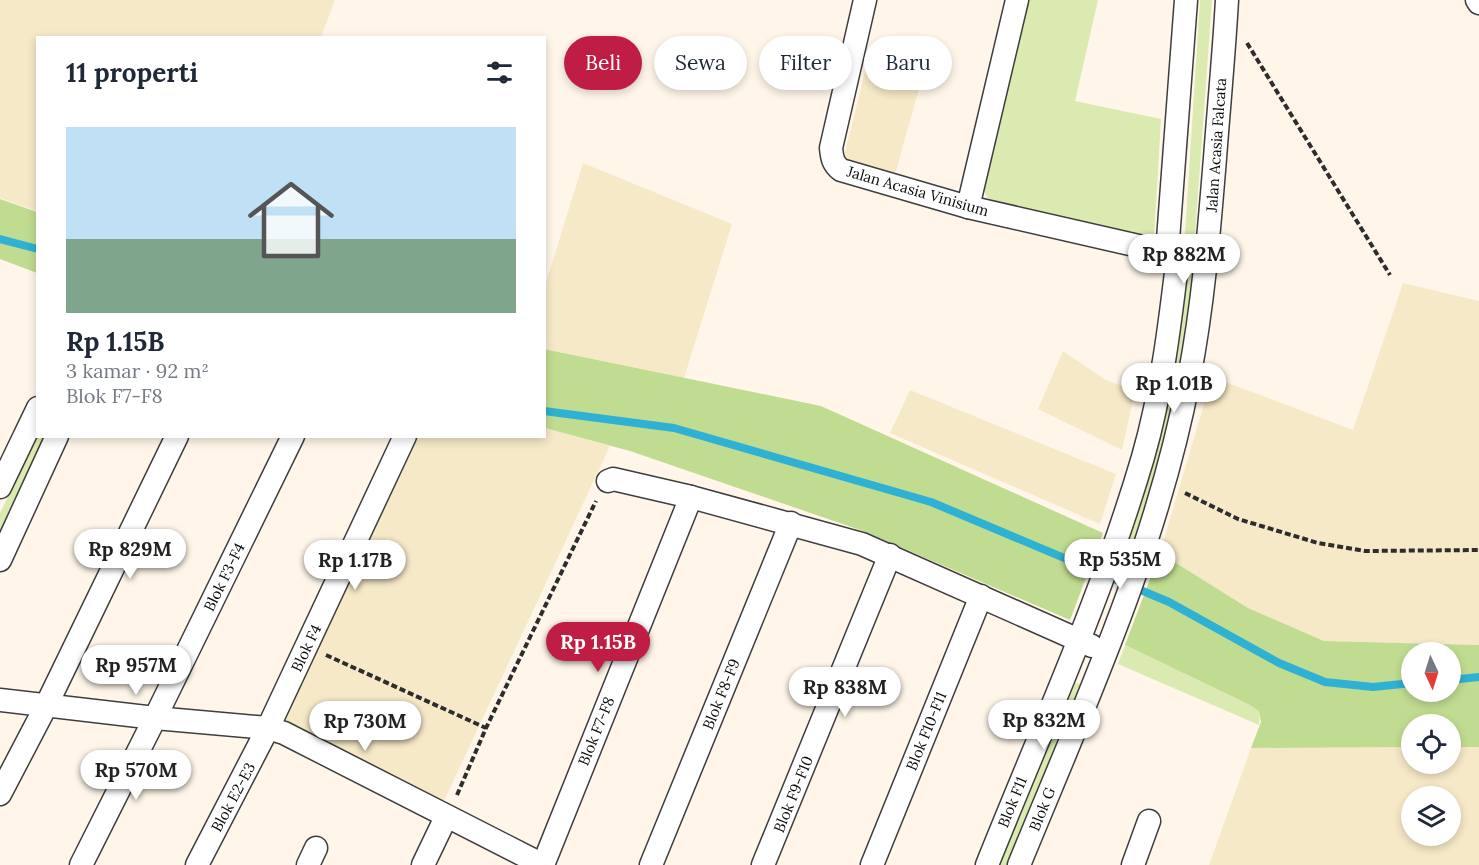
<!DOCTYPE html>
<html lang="id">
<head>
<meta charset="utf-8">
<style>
  body { margin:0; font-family:Lora,serif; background:#f2f2f3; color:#1f2937; height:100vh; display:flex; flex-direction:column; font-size:22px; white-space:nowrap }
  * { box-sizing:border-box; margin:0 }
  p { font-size:20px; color:#747a83 }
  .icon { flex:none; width:33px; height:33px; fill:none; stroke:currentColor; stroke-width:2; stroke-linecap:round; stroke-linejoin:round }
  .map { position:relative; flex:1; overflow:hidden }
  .drawer { position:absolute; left:36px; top:36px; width:510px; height:402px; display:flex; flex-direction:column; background:#fff; border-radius:0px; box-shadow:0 3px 9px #0003 }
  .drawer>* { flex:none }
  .hud { position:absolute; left:564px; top:36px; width:570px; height:54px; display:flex; gap:12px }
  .needle { width:39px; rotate:176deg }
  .tools { position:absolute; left:1401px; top:642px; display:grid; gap:12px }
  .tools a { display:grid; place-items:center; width:60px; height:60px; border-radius:50%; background:#fff; box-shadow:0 3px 9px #0003; font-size:30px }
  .price { position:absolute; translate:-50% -51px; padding:0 14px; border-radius:21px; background:#fff; color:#222; font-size:20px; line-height:39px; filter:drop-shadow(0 2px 3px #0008) }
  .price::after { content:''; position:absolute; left:50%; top:36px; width:18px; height:14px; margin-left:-9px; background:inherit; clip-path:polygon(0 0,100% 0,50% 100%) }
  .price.selected { background:#c01d44; color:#fff }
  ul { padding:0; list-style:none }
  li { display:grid; align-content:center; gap:12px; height:318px; padding:0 30px }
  li span { display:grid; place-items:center; height:186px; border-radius:0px; color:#555 }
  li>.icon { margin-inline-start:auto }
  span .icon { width:108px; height:108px; fill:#fffc; stroke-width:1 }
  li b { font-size:26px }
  h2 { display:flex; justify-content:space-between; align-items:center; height:72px; padding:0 30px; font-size:26px }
  .chip { padding:0 21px; border-radius:27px; background:#fff; box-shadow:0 3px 9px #0003; font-size:21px; line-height:54px }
  .chip.selected { background:#c01d44; color:#fff }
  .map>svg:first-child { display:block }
  .farmland { fill:#f6e9c8; fill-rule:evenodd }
  .green { fill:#daeab1 }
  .forest { fill:#c0dc90; fill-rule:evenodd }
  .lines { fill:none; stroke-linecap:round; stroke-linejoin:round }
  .stream { stroke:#2eb1d3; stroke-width:8 }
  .minor-casing { stroke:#3e3e3e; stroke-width:25 }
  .path { stroke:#2d2d2d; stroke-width:4; stroke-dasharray:6 3; stroke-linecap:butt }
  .minor { stroke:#fff; stroke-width:22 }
  .labels { text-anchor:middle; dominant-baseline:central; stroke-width:6; stroke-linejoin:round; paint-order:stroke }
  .street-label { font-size:15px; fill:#0b0b0b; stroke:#fff }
</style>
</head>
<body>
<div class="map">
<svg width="1479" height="865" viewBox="0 0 1479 865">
  <rect width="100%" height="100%" fill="#fff6e9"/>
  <g class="farmland">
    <polygon points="0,0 335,0 321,37 38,38 37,211 0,198"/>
    <polygon points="867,64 922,78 894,178 848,164 844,156"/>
    <polygon points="583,163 732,224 684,378 545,349 545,286"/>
    <polygon points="1403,283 1479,301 1479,645 1324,641 1248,608 1160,553 1212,377 1353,430"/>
    <polygon points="1063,351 1106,380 1135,391 1122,450 1038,409"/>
    <polygon points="910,390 1116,474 1100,524 890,433"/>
    <polygon points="545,428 610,446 444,801 282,722 413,437 544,436"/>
    <path d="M1411,747l1,17h38l1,-17h28v118h-270l42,-117zM1412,796h38v40h-38z"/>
  </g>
  <g class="green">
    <polygon points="1028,0 1098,0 1075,101 1161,119 1154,239 998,203 987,197 982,187"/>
    <polygon points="1200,0 1212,0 1195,235 1193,239 1189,240 1185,234"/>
    <polygon points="1190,271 1195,271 1185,363 1135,551 1127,552 1124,547 1162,422 1176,360 1187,275"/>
    <polygon points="38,436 45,437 0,530 0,513"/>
    <polygon points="1125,645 1250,705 1260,711 1259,725 1118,664"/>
    <polygon points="1078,683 1081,684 1082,688 1008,865 999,865 1075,684"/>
  </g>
  <g class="forest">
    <polygon points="0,199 37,212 37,273 0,259"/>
    <polygon points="544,349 821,406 1103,533 1070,620 863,531 630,451 545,428"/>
    <path d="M1160,553l88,55 76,33 155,4v102h-28l-1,-23h-38l-1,23 -160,1 10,-26 -2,-11 -9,-6 -125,-60zM1450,652v40h-38v-40z"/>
  </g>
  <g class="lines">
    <g class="stream">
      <polyline points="0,239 38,249"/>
      <polyline points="544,411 674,428 931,502 1169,602 1279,663 1325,682 1373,687 1412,683"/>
      <polyline points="1450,680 1479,677"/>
    </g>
    <g class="minor-casing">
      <g id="minor">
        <path d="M865,0l-34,148c1,10 2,16 10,22l127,37 223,51"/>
        <polyline points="1477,0 1479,3"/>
        <polyline points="968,207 1017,0"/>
        <polyline points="1167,253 1186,0"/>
        <polyline points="608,481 613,479 691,497 862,544 1092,646"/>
        <polyline points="0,487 38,408"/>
        <polyline points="0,560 57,436"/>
        <polyline points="0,700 155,718 268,728 284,733 543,865"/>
        <polyline points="0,794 46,706 177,436"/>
        <polyline points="81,865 155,718 293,436"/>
        <polyline points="197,865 268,728 405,436"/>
        <polyline points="308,865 316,848"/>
        <polyline points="423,865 446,817"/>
        <polyline points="543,865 691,497"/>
        <polyline points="651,865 791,523"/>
        <polyline points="763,865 890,555"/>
        <polyline points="872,865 981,596"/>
        <path d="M987,865c54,-135 115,-268 156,-408 19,-66 27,-134 35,-201"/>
        <path d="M1019,865c65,-159 138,-317 170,-487 14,-72 20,-146 26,-220 4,-53 9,-105 12,-158"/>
        <polyline points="1133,865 1149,821"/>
      </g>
    </g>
    <g class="path">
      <polyline points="1247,43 1390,275"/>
      <polyline points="1185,493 1238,519 1318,543 1365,551 1479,550"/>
      <polyline points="326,655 486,728"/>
      <polyline points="457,795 486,728 596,501"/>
    </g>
    <use href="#minor" class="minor"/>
  </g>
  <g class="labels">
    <g class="street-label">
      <text transform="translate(1216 145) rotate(-86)">Jalan Acasia Falcata</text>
      <text transform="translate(918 191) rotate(16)">Jalan Acasia Vinisium</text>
      <text transform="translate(224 577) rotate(-64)">Blok F3-F4</text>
      <text transform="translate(306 648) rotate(-65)">Blok F4</text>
      <text transform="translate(721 694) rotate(-68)">Blok F8-F9</text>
      <text transform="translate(596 731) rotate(-68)">Blok F7-F8</text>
      <text transform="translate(926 731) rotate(-68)">Blok F10-F11</text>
      <text transform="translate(793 794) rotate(-68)">Blok F9-F10</text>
      <text transform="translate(233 797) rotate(-62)">Blok E2-E3</text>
      <text transform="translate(1012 802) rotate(-68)">Blok F11</text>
      <text transform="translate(1042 809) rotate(-68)">Blok G</text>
    </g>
  </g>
</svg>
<div class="tools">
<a><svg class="needle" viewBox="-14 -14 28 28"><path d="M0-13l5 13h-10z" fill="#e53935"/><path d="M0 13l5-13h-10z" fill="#747a83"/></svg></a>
<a><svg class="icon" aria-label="locate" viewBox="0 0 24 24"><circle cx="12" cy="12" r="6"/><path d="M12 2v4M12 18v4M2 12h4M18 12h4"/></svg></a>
<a><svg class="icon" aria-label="layers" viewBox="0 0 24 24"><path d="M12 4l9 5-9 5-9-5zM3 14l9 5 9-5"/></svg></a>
</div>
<b class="price" style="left:1184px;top:285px">Rp 882M</b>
<b class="price" style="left:1174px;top:414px">Rp 1.01B</b>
<b class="price" style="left:130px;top:580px">Rp 829M</b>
<b class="price" style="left:1120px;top:590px">Rp 535M</b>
<b class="price" style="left:355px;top:591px">Rp 1.17B</b>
<b class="price selected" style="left:598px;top:673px">Rp 1.15B</b>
<b class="price" style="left:136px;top:696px">Rp 957M</b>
<b class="price" style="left:845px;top:718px">Rp 838M</b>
<b class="price" style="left:1044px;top:751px">Rp 832M</b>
<b class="price" style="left:365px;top:752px">Rp 730M</b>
<b class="price" style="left:136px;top:801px">Rp 570M</b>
<div class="hud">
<a class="chip selected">Beli</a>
<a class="chip">Sewa</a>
<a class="chip">Filter</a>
<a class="chip">Baru</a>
</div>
<section class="drawer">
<h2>11 properti<svg class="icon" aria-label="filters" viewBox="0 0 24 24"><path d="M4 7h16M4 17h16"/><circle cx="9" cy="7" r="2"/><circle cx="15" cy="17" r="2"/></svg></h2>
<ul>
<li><span style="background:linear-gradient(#bfe0f5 60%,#7fa58c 0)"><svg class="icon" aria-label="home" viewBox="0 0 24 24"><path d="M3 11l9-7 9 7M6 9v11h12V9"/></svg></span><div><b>Rp 1.15B</b><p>3 kamar · 92 m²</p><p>Blok F7-F8</p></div></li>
</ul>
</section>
</div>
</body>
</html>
